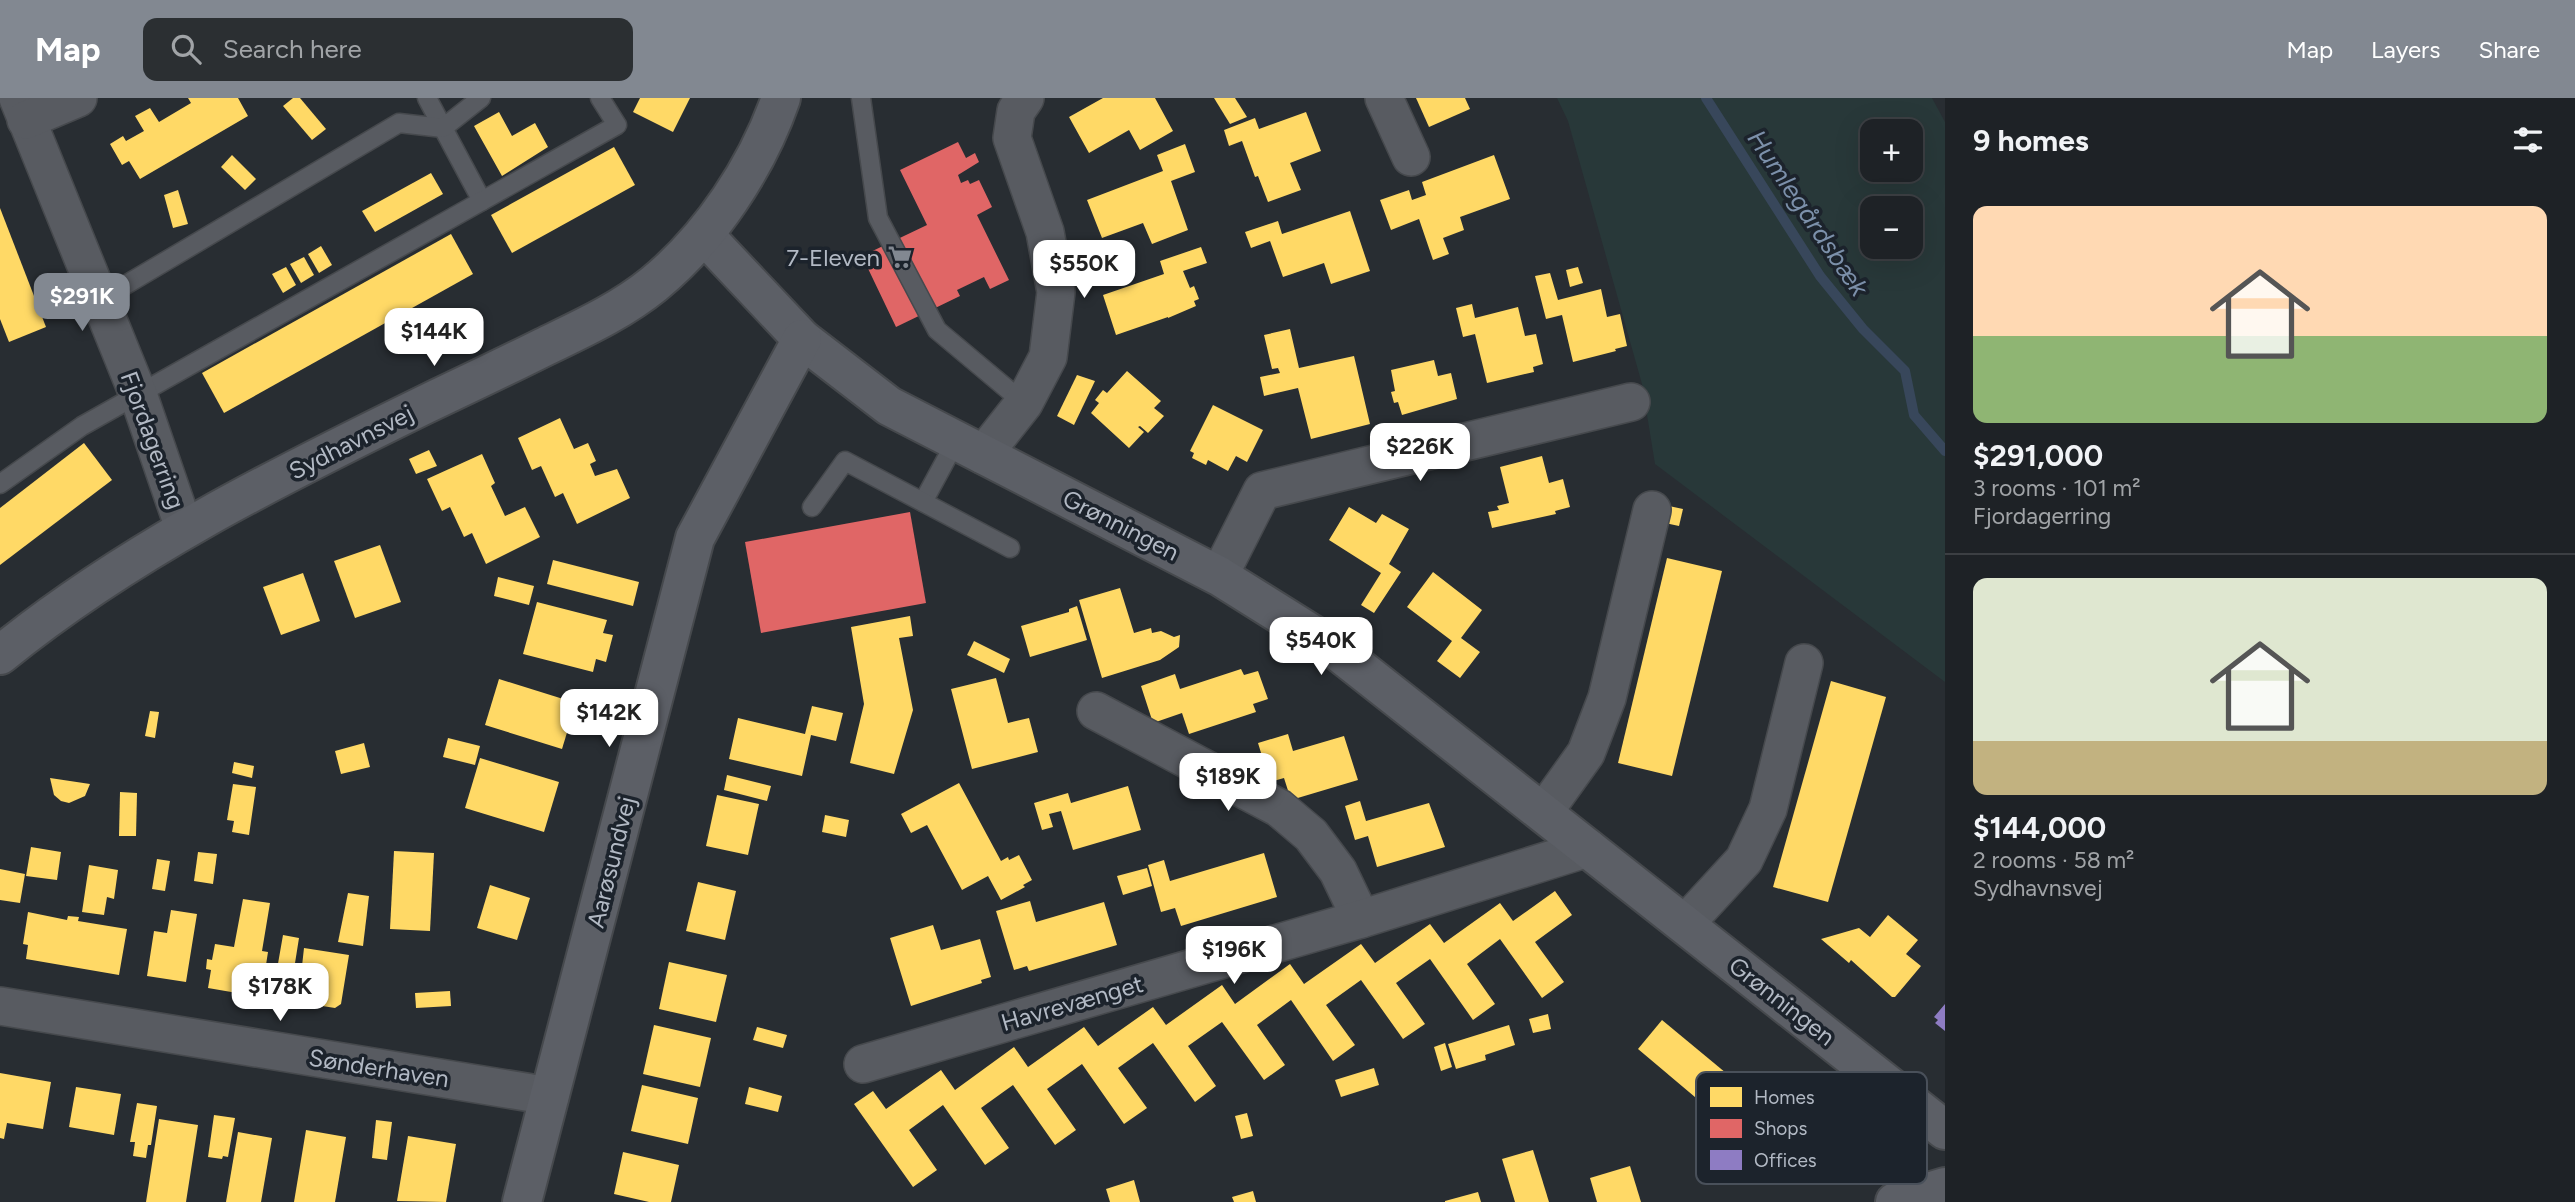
<!DOCTYPE html>
<html lang="en">
<head>
<meta charset="utf-8">
<style>
  body { margin:0; font-family:Figtree,sans-serif; background:#2b2f32; color:#f1f3f6; height:100vh; display:flex; flex-direction:column; font-size:26px; white-space:nowrap }
  * { box-sizing:border-box; margin:0 }
  p { font-size:23px; color:#a1a4a7 }
  .icon { flex:none; width:38px; height:38px; fill:none; stroke:currentColor; stroke-width:2; stroke-linecap:round; stroke-linejoin:round }
  .map { position:relative; flex:1; overflow:hidden }
  .panel { display:flex; flex-direction:column; background:#1e2226; width:630px }
  .panel>* { flex:none }
  .buttons { position:absolute; left:1860px; top:21px; display:grid; gap:14px }
  .buttons a { display:grid; place-items:center; width:63px; height:63px; border-radius:14px; background:#1e2226; box-shadow:0 7px 28px #0002,0 0 0 2px #3c3f43; font-size:35px }
  .price { position:absolute; translate:-50% -60px; padding:0 16px; border-radius:14px; background:#fff; color:#222; font-size:23px; line-height:46px; filter:drop-shadow(0 2px 4px #0008) }
  .price::after { content:''; position:absolute; left:50%; top:42px; width:21px; height:16px; margin-left:-10px; background:inherit; clip-path:polygon(0 0,100% 0,50% 100%) }
  .price.current { background:#828891; color:#fff }
  ul { padding:0; list-style:none }
  li { display:grid; align-content:center; gap:14px; height:371px; padding:0 28px }
  li+li { border-top:2px solid #3c3f43 }
  li span { display:grid; place-items:center; height:217px; border-radius:14px; color:#555 }
  li>.icon { margin-inline-start:auto }
  span .icon { width:126px; height:126px; fill:#fffc; stroke-width:1 }
  li b { font-size:30px }
  h2 { display:flex; justify-content:space-between; align-items:center; height:84px; padding:0 28px; font-size:30px }
  header { display:flex; align-items:center; gap:42px; box-sizing:border-box; height:98px; padding:0 35px; background:#828891; color:#fff }
  header strong { font-size:33px }
  nav { display:flex; gap:38px; margin-inline-start:auto; font-size:24px }
  .search { width:490px; height:63px; background:#2b2f32; display:flex; align-items:center; gap:18px; box-sizing:border-box; padding:0 24px; border-radius:14px; color:#a1a4a7; font-size:26px }
  main { display:flex; flex:1; min-height:0 }
  .map>svg:first-child { display:block }
  .green { fill:#283839; fill-rule:evenodd }
  .homes { fill:#ffd966 }
  .shops { fill:#e06666 }
  .offices { fill:#8e7cc3 }
  .lines { fill:none; stroke-linecap:round; stroke-linejoin:round }
  .stream { stroke:#38475b; stroke-width:10 }
  .lane-casing { stroke:#46494d; stroke-width:21 }
  .street-casing { stroke:#46494d; stroke-width:40 }
  .secondary-casing { stroke:#46494d; stroke-width:42 }
  .lane { stroke:#585b61; stroke-width:18 }
  .street { stroke:#585b61; stroke-width:37 }
  .secondary { stroke:#5c5f66; stroke-width:38 }
  .labels { text-anchor:middle; dominant-baseline:central; stroke-width:7; stroke-linejoin:round; paint-order:stroke }
  .poi-label { font-size:24px; fill:#b2b9c4; stroke:#1c232c; text-anchor:end }
  .street-label { font-size:24px; fill:#b2b9c4; stroke:#1c232c }
  .water-label { font-size:26px; font-style:italic; fill:#7c90aa; stroke:#1c232c }
  .key { fill:#1c232c; stroke:#49505a; stroke-width:2 }
  .key-label { font-size:19px; fill:#b2b9c4 }
</style>
</head>
<body>
<header>
<strong>Map</strong>
<div class="search"><svg class="icon" aria-label="search" viewBox="0 0 24 24"><circle cx="10" cy="10" r="6"/><path d="M15 15l6 6"/></svg>Search here</div>
<nav><a>Map</a><a>Layers</a><a>Share</a></nav>
</header>
<main>
<div class="map">
<svg width="1945" height="1104" viewBox="0 0 1945 1104">
  <rect width="100%" height="100%" fill="#282d32"/>
  <path class="green" d="M1557,0h375l13,24v560l-290,-218 -13,-80 -74,-263zM1872,33h39v39h-39zM1872,110h39v39h-39z"/>
  <g class="homes">
    <polygon points="188,0 238,0 248,18 140,81 129,63 122,67 110,46 123,38 126,43 144,33 135,18 150,10 159,24 191,5"/>
    <polygon points="293,0 300,0 326,31 312,42 283,8"/>
    <polygon points="640,0 690,0 673,34 633,14"/>
    <polygon points="1103,0 1155,0 1173,33 1140,52 1129,32 1089,55 1069,19"/>
    <polygon points="1214,0 1235,0 1247,19 1230,26"/>
    <polygon points="1416,0 1465,0 1470,11 1429,29"/>
    <polygon points="499,14 512,38 535,25 548,49 502,78 474,28"/>
    <polygon points="1306,14 1321,53 1290,65 1301,92 1268,104 1258,78 1255,79 1242,43 1229,48 1224,32 1255,20 1259,31"/>
    <polygon points="1185,46 1195,74 1171,83 1188,132 1152,146 1143,125 1102,140 1087,102 1163,73 1157,57"/>
    <polygon points="614,49 635,87 512,155 491,117"/>
    <polygon points="232,57 256,81 245,92 221,69"/>
    <polygon points="1494,57 1510,101 1460,119 1464,132 1443,140 1449,156 1433,162 1419,121 1391,132 1380,102 1409,92 1412,102 1426,97 1422,84"/>
    <polygon points="431,75 443,96 375,134 362,113"/>
    <polygon points="178,92 188,126 173,130 164,97"/>
    <polygon points="0,110 46,229 9,244 0,221"/>
    <polygon points="1350,113 1370,173 1331,186 1324,165 1283,179 1270,143 1251,150 1245,134 1278,123 1282,136"/>
    <polygon points="451,136 473,176 224,315 202,275"/>
    <polygon points="321,148 332,167 319,175 308,156"/>
    <polygon points="1201,149 1207,165 1183,173 1190,190 1194,188 1199,201 1194,203 1196,208 1168,220 1168,219 1116,237 1103,197 1164,176 1160,163"/>
    <polygon points="304,159 314,177 301,185 290,166"/>
    <polygon points="286,169 296,187 283,195 272,176"/>
    <polygon points="1578,169 1583,185 1570,189 1566,172"/>
    <polygon points="1550,175 1558,202 1601,191 1607,219 1620,216 1627,248 1615,251 1616,253 1573,264 1562,217 1546,221 1535,178"/>
    <polygon points="1472,206 1475,220 1518,209 1525,238 1536,236 1543,266 1533,269 1534,274 1487,285 1475,236 1463,239 1456,210"/>
    <polygon points="1290,231 1299,270 1354,258 1370,326 1311,341 1298,290 1264,298 1260,279 1280,275 1278,270 1272,271 1264,237"/>
    <polygon points="1434,262 1438,278 1451,275 1457,301 1402,317 1398,304 1394,305 1391,294 1395,293 1391,272"/>
    <polygon points="1127,273 1161,303 1154,310 1164,318 1148,335 1140,328 1138,329 1144,334 1129,350 1091,315 1099,305 1095,302 1103,292 1107,295"/>
    <polygon points="1077,277 1095,283 1074,327 1057,318"/>
    <polygon points="1213,307 1263,332 1247,364 1236,358 1228,373 1208,362 1206,367 1192,360 1194,355 1190,353"/>
    <polygon points="560,320 574,351 588,345 596,363 590,366 595,378 617,371 630,400 577,426 563,395 555,399 541,368 532,372 518,340"/>
    <polygon points="84,345 112,382 0,467 0,410"/>
    <polygon points="429,352 437,368 416,376 409,361"/>
    <polygon points="482,356 495,385 491,388 505,418 525,409 540,439 486,466 472,435 464,439 450,409 442,413 427,381"/>
    <polygon points="1542,358 1549,385 1563,381 1570,409 1555,413 1556,416 1492,430 1488,414 1499,412 1497,408 1509,405 1500,369"/>
    <polygon points="1669,408 1683,411 1679,428 1665,425"/>
    <polygon points="1349,409 1376,425 1382,416 1409,431 1389,466 1401,474 1374,515 1361,507 1381,475 1329,442"/>
    <polygon points="380,447 401,504 355,520 334,463"/>
    <polygon points="1667,460 1722,473 1672,678 1618,665"/>
    <polygon points="553,462 639,484 633,508 547,486"/>
    <polygon points="1433,474 1482,512 1461,540 1480,554 1460,580 1437,563 1452,543 1407,509"/>
    <polygon points="303,475 320,523 281,537 263,489"/>
    <polygon points="498,479 534,488 529,507 494,498"/>
    <polygon points="1120,490 1134,535 1151,530 1152,535 1161,533 1174,539 1180,537 1179,549 1160,562 1102,580 1079,502"/>
    <polygon points="537,504 607,522 603,535 613,537 606,564 596,561 593,574 523,556"/>
    <polygon points="1077,508 1087,542 1030,559 1021,528 1069,514 1069,511"/>
    <polygon points="910,518 913,538 899,540 913,612 894,676 850,665 864,606 851,529"/>
    <polygon points="974,543 1010,561 1004,575 967,557"/>
    <polygon points="1241,571 1244,577 1258,573 1268,601 1253,606 1256,614 1189,636 1182,615 1153,625 1141,588 1175,576 1180,591"/>
    <polygon points="996,580 1008,625 1029,620 1038,654 972,671 951,591"/>
    <polygon points="499,581 576,605 562,651 485,627"/>
    <polygon points="1831,583 1886,599 1828,804 1773,789"/>
    <polygon points="812,608 843,615 836,643 811,637 802,678 729,661 738,620 805,636"/>
    <polygon points="150,613 159,614 155,640 145,638"/>
    <polygon points="1288,636 1293,653 1344,638 1358,682 1291,702 1284,680 1270,684 1258,645"/>
    <polygon points="448,640 480,648 475,667 443,659"/>
    <polygon points="364,645 370,669 341,676 335,653"/>
    <polygon points="480,660 559,684 544,734 465,710"/>
    <polygon points="234,664 254,668 252,680 232,675"/>
    <polygon points="727,677 771,688 767,703 724,692"/>
    <polygon points="50,680 90,686 85,698 69,705 61,703 54,697"/>
    <polygon points="959,685 1001,763 1008,759 1009,762 1019,757 1032,782 1023,787 1025,789 1001,802 988,778 962,792 927,727 911,735 901,716"/>
    <polygon points="233,686 256,689 249,737 232,734 234,723 227,722"/>
    <polygon points="1128,688 1141,732 1073,752 1061,713 1049,716 1053,729 1042,732 1034,705 1068,695 1071,705"/>
    <polygon points="120,694 137,695 136,738 119,738"/>
    <polygon points="717,697 759,706 748,757 706,748"/>
    <polygon points="1360,703 1366,723 1429,705 1445,749 1377,769 1368,738 1355,742 1345,708"/>
    <polygon points="825,717 849,722 846,739 822,734"/>
    <polygon points="31,749 61,754 57,782 26,778"/>
    <polygon points="394,753 434,755 430,833 390,831"/>
    <polygon points="198,754 217,756 213,786 194,783"/>
    <polygon points="1264,755 1277,799 1181,828 1175,810 1161,814 1148,767 1164,762 1170,783"/>
    <polygon points="157,761 170,763 165,793 152,791"/>
    <polygon points="89,767 118,772 114,801 107,799 104,817 82,814"/>
    <polygon points="1147,770 1152,788 1123,797 1117,778"/>
    <polygon points="0,771 25,776 20,805 0,802"/>
    <polygon points="698,784 736,793 725,842 686,833"/>
    <polygon points="490,787 530,800 517,842 477,830"/>
    <polygon points="1555,793 1572,817 1535,844 1564,884 1542,900 1500,841 1467,866 1495,906 1473,922 1430,861 1396,885 1425,926 1403,941 1361,882 1326,907 1355,947 1333,963 1291,902 1257,927 1285,967 1264,982 1222,924 1188,948 1216,988 1195,1004 1153,945 1118,970 1147,1010 1124,1026 1082,966 1047,991 1076,1032 1055,1047 1013,987 981,1010 1009,1050 985,1067 943,1007 909,1032 937,1072 913,1089 854,1006 873,993 886,1011 941,972 955,992 1014,949 1028,969 1084,929 1098,948 1153,909 1166,927 1222,887 1235,906 1290,866 1304,886 1361,846 1375,865 1430,826 1444,845 1500,805 1513,823"/>
    <polygon points="348,795 369,798 363,848 338,844"/>
    <polygon points="243,801 270,805 262,853 268,854 261,899 208,890 211,872 206,871 207,861 212,862 215,846 234,849"/>
    <polygon points="1030,803 1036,824 1104,804 1117,847 1029,873 1027,868 1014,872 996,813"/>
    <polygon points="171,812 197,816 186,884 147,878 154,833 167,835"/>
    <polygon points="28,814 67,822 68,818 79,819 78,823 127,831 119,877 26,861 28,847 23,846"/>
    <polygon points="1888,817 1918,842 1906,856 1921,868 1895,899 1892,899 1851,862 1849,865 1821,841 1859,830 1870,839"/>
    <polygon points="933,827 941,852 980,841 991,879 981,882 982,885 911,908 890,840"/>
    <polygon points="283,837 299,840 292,884 300,886 304,850 349,857 341,906 335,910 272,900"/>
    <polygon points="669,864 727,877 716,924 659,911"/>
    <polygon points="450,893 451,908 416,910 415,895"/>
    <polygon points="1548,916 1551,931 1533,935 1529,921"/>
    <polygon points="1662,922 1784,1023 1759,1053 1638,951"/>
    <polygon points="654,927 711,940 700,989 643,976"/>
    <polygon points="1509,927 1515,947 1485,957 1486,962 1456,971 1448,946"/>
    <polygon points="757,929 787,937 783,950 753,942"/>
    <polygon points="1445,945 1452,969 1441,973 1434,949"/>
    <polygon points="1374,970 1379,987 1341,999 1335,982"/>
    <polygon points="0,975 51,984 43,1031 7,1025 4,1041 0,1040"/>
    <polygon points="642,987 698,1000 688,1046 631,1033"/>
    <polygon points="76,989 121,996 114,1037 69,1029"/>
    <polygon points="749,989 782,998 778,1014 745,1006"/>
    <polygon points="137,1005 157,1008 151,1047 148,1047 146,1060 133,1058 135,1044 130,1044"/>
    <polygon points="1247,1015 1253,1038 1241,1041 1235,1018"/>
    <polygon points="214,1017 235,1020 228,1059 223,1058 222,1061 208,1059"/>
    <polygon points="159,1021 198,1027 186,1104 146,1104"/>
    <polygon points="376,1022 392,1024 387,1062 372,1060"/>
    <polygon points="306,1032 346,1039 335,1104 294,1104"/>
    <polygon points="238,1034 272,1040 261,1104 226,1104"/>
    <polygon points="408,1038 456,1046 446,1104 397,1103"/>
    <polygon points="1533,1052 1549,1104 1515,1104 1502,1061"/>
    <polygon points="623,1054 679,1067 671,1104 649,1104 614,1096"/>
    <polygon points="1630,1068 1641,1104 1597,1104 1590,1080"/>
    <polygon points="1134,1082 1140,1104 1110,1104 1106,1091"/>
    <polygon points="1253,1093 1256,1104 1234,1104 1232,1099"/>
    <polygon points="1478,1094 1481,1104 1445,1104 1445,1103"/>
  </g>
  <g class="shops">
    <polygon points="958,44 966,60 975,55 979,64 958,77 961,85 968,82 970,86 979,82 992,109 977,117 1009,182 990,191 984,179 957,192 960,198 896,229 862,158 927,127 900,72"/>
    <polygon points="910,414 926,505 761,535 745,444"/>
  </g>
  <polygon class="offices" points="1945,906 1945,933 1935,925 1938,922 1934,919"/>
  <g class="lines">
    <polyline class="stream" points="1706,0 1820,178 1863,231 1905,273 1914,317 1945,353"/>
    <g class="lane-casing">
      <g id="lane">
        <polyline points="427,0 482,103"/>
        <polyline points="861,0 878,120 937,232 1024,305"/>
        <polyline points="100,202 399,25 443,30 481,0"/>
        <polyline points="0,386 82,328 617,27 600,0"/>
        <polyline points="923,404 956,343"/>
        <polyline points="812,409 845,363 1010,450"/>
      </g>
    </g>
    <g class="street-casing">
      <g id="street">
        <polyline points="18,0 138,296 184,430"/>
        <polyline points="1384,0 1411,59"/>
        <polyline points="26,22 78,0"/>
        <polyline points="983,357 1024,305 1048,259 1056,194 1045,134 1012,40 1016,13 1025,0"/>
        <polyline points="1219,478 1262,393 1631,304"/>
        <polyline points="1096,613 1279,710 1311,737 1338,773 1361,821"/>
        <polyline points="1543,715 1586,655 1607,600 1652,412"/>
        <polyline points="1685,826 1744,762 1768,711 1804,565"/>
        <polyline points="0,908 550,998"/>
        <polyline points="863,966 1361,821 1588,750"/>
      </g>
    </g>
    <g class="secondary-casing">
      <g id="secondary">
        <polyline points="704,137 802,241 889,308 1219,478 1331,548 1945,1032"/>
        <path d="M0,557c128,-104 277,-178 424,-250 40,-19 80,-38 120,-58 37,-18 77,-36 110,-63 57,-47 103,-117 127,-186"/>
        <polyline points="522,1104 695,440 802,241"/>
        <polyline points="1895,1104 1945,1089"/>
      </g>
    </g>
    <use href="#lane" class="lane"/>
    <use href="#street" class="street"/>
    <use href="#secondary" class="secondary"/>
  </g>
  <defs>
    <g id="supermarket-bare" transform="scale(1.89)"><path d="M-6-5.5h2.5l.6 2H6L4.5 2H-2.5L-4.4-4H-6ZM-1.5 3.2a1.3 1.3 0 1 0 .1 0ZM3 3.2a1.3 1.3 0 1 0 .1 0Z" fill="#828891" stroke="#1c232c" stroke-width="2.5" paint-order="stroke"/></g>
  </defs>
  <g fill-rule="evenodd">
    <use href="#supermarket-bare" x="900" y="159"/>
  </g>
  <g class="labels">
    <g class="poi-label">
      <text x="880" y="159">7-Eleven</text>
    </g>
    <g class="street-label">
      <text transform="translate(153 342) rotate(70)">Fjordagerring</text>
      <text transform="translate(351 344) rotate(-27)">Sydhavnsvej</text>
      <text transform="translate(1121 427) rotate(27)">Grønningen</text>
      <text transform="translate(611 764) rotate(-76)">Aarøsundvej</text>
      <text transform="translate(1782 903) rotate(38)">Grønningen</text>
      <text transform="translate(1072 905) rotate(-16)">Havrevænget</text>
      <text transform="translate(379 970) rotate(9)">Sønderhaven</text>
    </g>
    <g class="water-label">
      <text transform="translate(1808 115) rotate(56)">Humlegårdsbæk</text>
    </g>
  </g>
  <rect x="1696" y="974" width="231" height="112" rx="10" class="key"/>
  <rect x="1710" y="989" width="32" height="20" fill="#ffd966"/>
  <rect x="1710" y="1021" width="32" height="19" fill="#e06666"/>
  <rect x="1710" y="1052" width="32" height="20" fill="#8e7cc3"/>
  <g class="key-label">
    <text x="1754" y="1006">Homes</text>
    <text x="1754" y="1037">Shops</text>
    <text x="1754" y="1069">Offices</text>
  </g>
</svg>
<div class="buttons">
<a>+</a>
<a>−</a>
</div>
<b class="price" style="left:1084px;top:202px">$550K</b>
<b class="price current" style="left:82px;top:235px">$291K</b>
<b class="price" style="left:434px;top:270px">$144K</b>
<b class="price" style="left:1420px;top:385px">$226K</b>
<b class="price" style="left:1321px;top:579px">$540K</b>
<b class="price" style="left:609px;top:651px">$142K</b>
<b class="price" style="left:1228px;top:715px">$189K</b>
<b class="price" style="left:1234px;top:888px">$196K</b>
<b class="price" style="left:280px;top:925px">$178K</b>
</div>
<section class="panel">
<h2>9 homes<svg class="icon" aria-label="filters" viewBox="0 0 24 24"><path d="M4 7h16M4 17h16"/><circle cx="9" cy="7" r="2"/><circle cx="15" cy="17" r="2"/></svg></h2>
<ul>
<li><span style="background:linear-gradient(#ffd9b3 60%,#8fb573 0)"><svg class="icon" aria-label="home" viewBox="0 0 24 24"><path d="M3 11l9-7 9 7M6 9v11h12V9"/></svg></span><div><b>$291,000</b><p>3 rooms · 101 m²</p><p>Fjordagerring</p></div></li>
<li><span style="background:linear-gradient(#dfe7d0 75%,#c2b280 0)"><svg class="icon" aria-label="home" viewBox="0 0 24 24"><path d="M3 11l9-7 9 7M6 9v11h12V9"/></svg></span><div><b>$144,000</b><p>2 rooms · 58 m²</p><p>Sydhavnsvej</p></div></li>
</ul>
</section>
</main>
</body>
</html>
